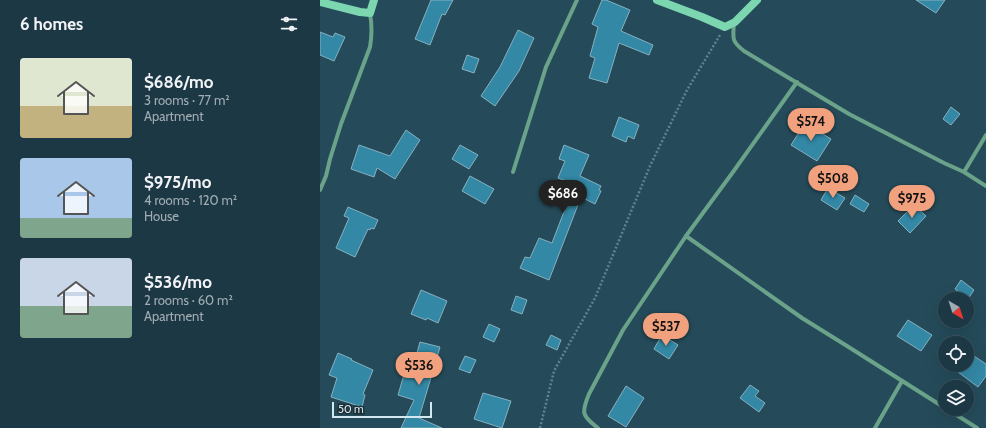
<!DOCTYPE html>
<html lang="en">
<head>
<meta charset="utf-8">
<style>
  body { margin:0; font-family:Cabin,sans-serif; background:#29434f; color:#f1f3f6; height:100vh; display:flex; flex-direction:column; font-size:15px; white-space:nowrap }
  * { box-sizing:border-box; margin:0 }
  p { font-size:13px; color:#a0acb2 }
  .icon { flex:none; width:22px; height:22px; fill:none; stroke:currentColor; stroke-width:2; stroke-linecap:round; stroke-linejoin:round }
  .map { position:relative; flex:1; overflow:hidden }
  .panel { display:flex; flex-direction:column; background:#1c3844; width:320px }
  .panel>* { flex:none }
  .needle { width:26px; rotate:141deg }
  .fabs { position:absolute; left:618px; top:292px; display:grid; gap:8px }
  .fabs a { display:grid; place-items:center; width:36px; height:36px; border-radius:50%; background:#1c3844; box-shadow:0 4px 16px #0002,0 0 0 1px #3a525d; font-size:20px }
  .scale { position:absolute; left:12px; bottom:10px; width:100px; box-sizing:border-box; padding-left:4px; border:2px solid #d3e8f0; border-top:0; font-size:11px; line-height:14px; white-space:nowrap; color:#d3e8f0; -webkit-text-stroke:3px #1e2f35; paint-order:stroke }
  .price { position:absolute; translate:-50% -34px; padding:0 9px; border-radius:14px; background:#f1a17d; color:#111; font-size:13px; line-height:26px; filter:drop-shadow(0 1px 2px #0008) }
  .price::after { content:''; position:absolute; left:50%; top:24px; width:12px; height:9px; margin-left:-6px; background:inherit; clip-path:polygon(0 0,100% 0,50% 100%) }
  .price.current { background:#222; color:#fff }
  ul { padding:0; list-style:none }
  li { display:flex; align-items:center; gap:12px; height:100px; padding:0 20px }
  li span { display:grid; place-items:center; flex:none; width:112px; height:80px; border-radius:4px; color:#555 }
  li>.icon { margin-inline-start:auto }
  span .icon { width:48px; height:48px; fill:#fffc; stroke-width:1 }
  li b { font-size:17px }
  h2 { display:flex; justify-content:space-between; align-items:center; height:48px; padding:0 20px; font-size:17px }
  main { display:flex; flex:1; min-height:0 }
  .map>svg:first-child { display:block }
  .building { fill:#3388a5; stroke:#87b0c0 }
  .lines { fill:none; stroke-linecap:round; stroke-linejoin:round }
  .path { stroke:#62828e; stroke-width:2.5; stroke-dasharray:2 2; stroke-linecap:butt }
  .minor { stroke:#6ba28a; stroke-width:4 }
  .secondary { stroke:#7cd6b0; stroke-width:8 }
</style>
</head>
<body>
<main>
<section class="panel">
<h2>6 homes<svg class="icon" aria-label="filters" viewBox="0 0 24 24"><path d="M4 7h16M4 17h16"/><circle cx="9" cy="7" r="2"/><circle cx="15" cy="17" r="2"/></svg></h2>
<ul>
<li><span style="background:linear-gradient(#dfe7d0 60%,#c2b280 0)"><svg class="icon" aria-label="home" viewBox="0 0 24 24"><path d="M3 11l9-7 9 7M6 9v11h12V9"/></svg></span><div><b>$686/mo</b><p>3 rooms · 77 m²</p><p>Apartment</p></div></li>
<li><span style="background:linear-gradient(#a9c7e8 75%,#7fa58c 0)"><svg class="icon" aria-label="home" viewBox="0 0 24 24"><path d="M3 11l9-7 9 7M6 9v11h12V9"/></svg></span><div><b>$975/mo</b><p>4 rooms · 120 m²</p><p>House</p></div></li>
<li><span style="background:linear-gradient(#c9d6e8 60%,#7fa58c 0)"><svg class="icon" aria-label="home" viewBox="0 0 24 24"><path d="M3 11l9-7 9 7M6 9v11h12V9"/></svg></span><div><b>$536/mo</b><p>2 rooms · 60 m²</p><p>Apartment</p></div></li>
</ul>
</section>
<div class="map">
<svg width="666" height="428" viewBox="0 0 666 428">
  <rect width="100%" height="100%" fill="#254b5a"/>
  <g class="building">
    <polygon points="111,0 133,0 125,15 122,14 110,45 95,39"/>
    <polygon points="282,0 286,0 310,10 301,31 333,45 329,55 299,43 287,83 269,78 275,58 270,56 278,27 272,24"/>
    <polygon points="596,0 625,0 616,13"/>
    <polygon points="198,30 214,38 199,71 175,106 161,96 180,67"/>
    <polygon points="0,32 13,37 15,33 25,37 14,61 0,55"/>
    <polygon points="147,55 159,59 154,73 142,69"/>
    <polygon points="631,107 640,114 631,125 623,119"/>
    <polygon points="299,117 319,125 314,139 308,136 306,142 292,136"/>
    <polygon points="485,123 511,139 497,161 471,145"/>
    <polygon points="86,130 100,140 75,179 57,168 54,177 31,169 39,145 70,156"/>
    <polygon points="140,145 158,155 149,169 132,159"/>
    <polygon points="244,145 269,155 260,176 281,186 279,190 281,191 275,204 261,197 229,280 200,268 205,257 210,258 219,238 232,243 245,209 257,185 238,178 245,161 239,159"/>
    <polygon points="150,176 174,189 165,204 142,191"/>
    <polygon points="508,188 525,198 517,210 501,200"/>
    <polygon points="535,195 549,204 544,212 530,204"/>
    <polygon points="594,205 606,216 590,233 578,221"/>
    <polygon points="28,207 58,220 54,229 51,228 50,230 48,229 35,257 16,248 29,218 24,216"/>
    <polygon points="641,280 654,290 648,299 635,289"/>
    <polygon points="101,290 127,301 118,323 107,318 106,320 91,314"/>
    <polygon points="196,296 207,300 202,314 191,310"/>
    <polygon points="588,320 612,335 601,351 577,336"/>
    <polygon points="169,324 180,329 174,342 163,337"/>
    <polygon points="231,335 241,340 237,350 226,345"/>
    <polygon points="342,335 358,345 349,359 334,349"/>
    <polygon points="100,342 120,347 99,418 122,428 81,428 94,400 78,395 85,371 94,374 100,354 97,353"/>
    <polygon points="18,353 32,359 31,360 53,370 43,394 45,395 42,407 11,397 17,378 9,375"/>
    <polygon points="651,354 666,364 666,376 658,387 638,372 643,365 647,365 647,359"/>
    <polygon points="145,356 156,360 150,373 139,369"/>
    <polygon points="430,385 439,391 435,396 445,403 439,412 420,398"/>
    <polygon points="306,386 324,398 306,427 288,416"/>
    <polygon points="163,393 191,401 182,428 154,419"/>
  </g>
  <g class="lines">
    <polyline class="path" points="220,428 234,371 275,298 330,166 367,90 400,35"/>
    <g class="minor">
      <path d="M414,23c-1,15 -3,18 10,28l105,63 95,49 20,9 22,14"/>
      <polyline points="193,172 226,67 257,0"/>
      <polyline points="644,172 666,135"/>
      <path d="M0,190l6,-14 4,-17 11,-35 29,-77c2,-11 2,-22 0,-34"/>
      <polyline points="366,236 482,318 527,346 625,408"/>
      <polyline points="627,409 657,428"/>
      <path d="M278,428c-16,-12 -17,-15 -9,-34l34,-64 63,-94 47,-64 64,-90"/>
      <polyline points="555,428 582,381"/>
    </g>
    <g class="secondary">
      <polyline points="337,0 382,17 405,27 415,22 437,0"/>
      <polyline points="0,2 40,12 50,13 54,0"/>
    </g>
  </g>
</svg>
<div class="fabs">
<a><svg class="needle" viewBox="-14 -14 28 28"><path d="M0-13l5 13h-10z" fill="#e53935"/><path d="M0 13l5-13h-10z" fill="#a0acb2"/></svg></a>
<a><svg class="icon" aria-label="locate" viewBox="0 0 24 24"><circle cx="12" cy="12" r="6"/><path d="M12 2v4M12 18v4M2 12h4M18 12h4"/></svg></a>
<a><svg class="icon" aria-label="layers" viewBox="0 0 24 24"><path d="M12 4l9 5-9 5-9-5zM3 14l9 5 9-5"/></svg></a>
</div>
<div class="scale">50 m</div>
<b class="price" style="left:491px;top:142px">$574</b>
<b class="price" style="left:513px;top:199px">$508</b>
<b class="price current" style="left:243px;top:214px">$686</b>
<b class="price" style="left:592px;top:219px">$975</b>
<b class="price" style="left:346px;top:347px">$537</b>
<b class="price" style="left:99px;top:386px">$536</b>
</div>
</main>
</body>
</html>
